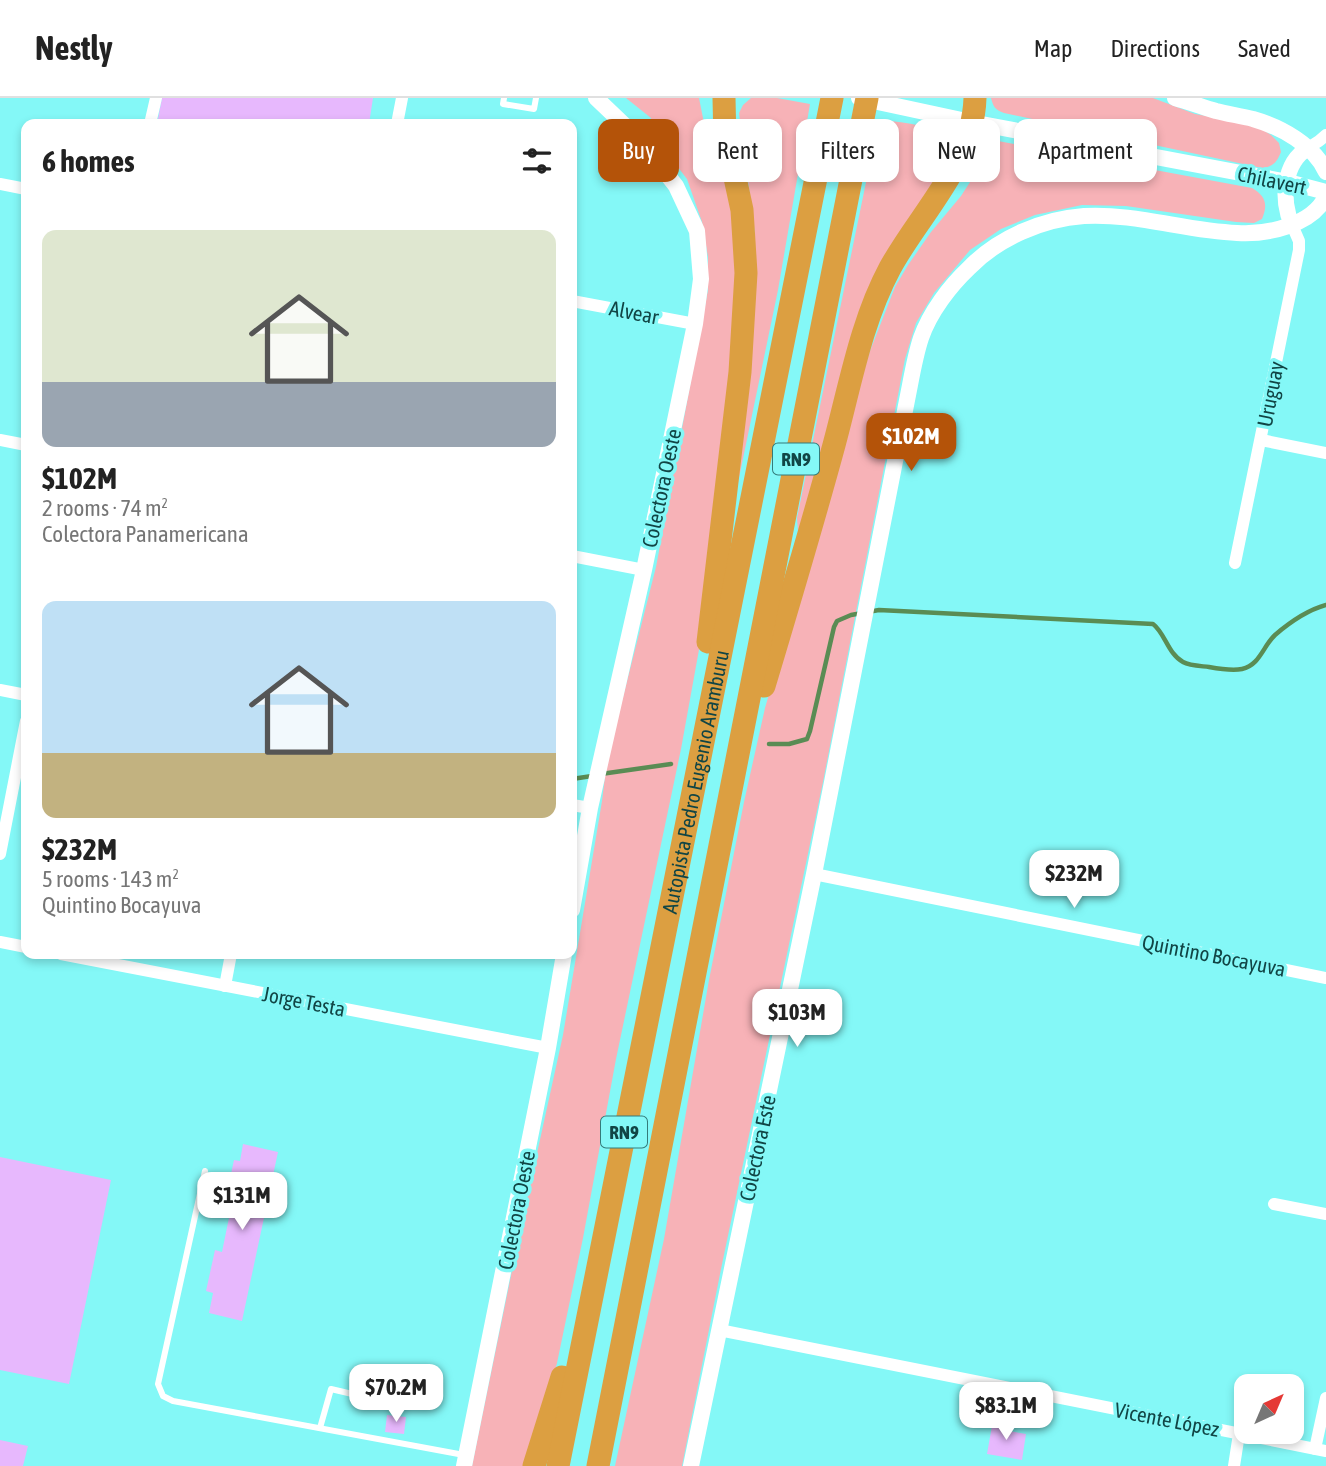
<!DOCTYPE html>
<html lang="en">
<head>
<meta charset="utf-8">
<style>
  body { margin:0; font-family:"Asap Condensed",sans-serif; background:#f6f6f6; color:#222; height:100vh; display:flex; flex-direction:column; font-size:26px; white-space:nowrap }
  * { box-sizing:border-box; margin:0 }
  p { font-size:23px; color:#767676 }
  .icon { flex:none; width:38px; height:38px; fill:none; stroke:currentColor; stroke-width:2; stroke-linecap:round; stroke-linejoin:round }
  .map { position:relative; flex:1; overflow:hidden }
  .drawer { position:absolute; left:21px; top:21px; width:556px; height:840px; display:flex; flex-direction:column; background:#fff; border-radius:14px; box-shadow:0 4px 10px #0003 }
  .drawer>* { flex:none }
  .banner { position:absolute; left:598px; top:21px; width:621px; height:63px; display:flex; gap:14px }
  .needle { width:46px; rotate:44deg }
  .fabs { position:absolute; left:1234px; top:1276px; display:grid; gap:14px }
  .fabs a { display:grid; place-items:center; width:70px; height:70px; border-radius:14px; background:#fff; box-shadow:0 4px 10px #0003; font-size:35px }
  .price { position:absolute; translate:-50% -60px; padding:0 16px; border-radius:14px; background:#fff; color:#222; font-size:23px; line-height:46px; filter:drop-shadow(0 2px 4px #0008) }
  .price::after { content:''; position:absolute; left:50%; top:42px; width:21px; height:16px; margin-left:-10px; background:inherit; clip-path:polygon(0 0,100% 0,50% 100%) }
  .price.current { background:#b45309; color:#fff }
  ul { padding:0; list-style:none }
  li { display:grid; align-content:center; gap:14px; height:371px; padding:0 21px }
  li span { display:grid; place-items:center; height:217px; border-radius:14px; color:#555 }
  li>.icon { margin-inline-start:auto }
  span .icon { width:126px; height:126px; fill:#fffc; stroke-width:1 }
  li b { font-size:30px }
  h2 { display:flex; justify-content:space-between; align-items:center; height:84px; padding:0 21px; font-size:30px }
  .chip { padding:0 24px; border-radius:14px; background:#fff; box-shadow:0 4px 10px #0003; font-size:24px; line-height:63px }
  .chip.current { background:#b45309; color:#fff }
  header { display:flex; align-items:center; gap:42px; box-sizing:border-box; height:98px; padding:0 35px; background:#fff; border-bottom:2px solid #e0e0e0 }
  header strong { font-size:33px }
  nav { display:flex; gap:38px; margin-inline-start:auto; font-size:24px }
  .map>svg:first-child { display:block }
  .green { fill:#f7b2b7 }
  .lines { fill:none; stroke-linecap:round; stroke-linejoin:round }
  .stream { stroke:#5a8c54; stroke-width:4.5 }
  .building { fill:#e7b8fd }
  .service { stroke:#fff; stroke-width:6 }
  .minor { stroke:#fff; stroke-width:12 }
  .tertiary { stroke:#fff; stroke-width:16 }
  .motorway { stroke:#dc9f41; stroke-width:23 }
  .labels { text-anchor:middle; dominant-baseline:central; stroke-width:7; stroke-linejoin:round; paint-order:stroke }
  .shield { fill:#84f8f7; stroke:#347b7a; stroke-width:2 }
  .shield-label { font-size:19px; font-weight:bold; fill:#114545 }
  .street-label { font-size:21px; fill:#114545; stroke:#84f8f7 }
</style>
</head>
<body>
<header>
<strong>Nestly</strong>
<nav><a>Map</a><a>Directions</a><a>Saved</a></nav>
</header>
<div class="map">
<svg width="1326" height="1368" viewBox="0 0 1326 1368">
  <rect width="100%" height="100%" fill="#84f8f7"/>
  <g class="green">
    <polygon points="626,0 699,0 705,30 719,64 731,85 742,191 704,524 681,651 616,961 583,1140 557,1265 528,1368 472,1368 523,1119 563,937 602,703 607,662 656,469 708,192 708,159 702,124 687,81 650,33 651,20"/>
    <polygon points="751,0 777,0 810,6 778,192 730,423 755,136 739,15 743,7"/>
    <path d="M991,0h162l42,16 52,9 13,5 11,7 8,8 2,9c-4,10 -8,15 -19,16l-258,-55c-9,-3 -11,-7 -13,-15z"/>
    <path d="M879,21c21,4 53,5 69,19l1,15 -57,102 -93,290 -2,-27z"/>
    <path d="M998,43l254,47c14,8 16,17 10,31l-8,4 -18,-1 -110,-16 -44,-1 -47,10 -34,14 -31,21 -36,43 -18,30 -11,36 -82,423 -102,487 -39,197h-67l49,-227 45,-259 35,-178 21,-94 80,-275 25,-82 25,-64 13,-22 23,-33 30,-36 11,-17 8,-25 6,-9 6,-3z"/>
  </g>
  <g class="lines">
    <g class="stream">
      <path d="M769,646h20l18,-5 3,-8 24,-104 3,-6 14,-6 28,-5 274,14c12,9 15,30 30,38 7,4 19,4 26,5 11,2 23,4 33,2 18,-4 21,-23 33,-34 14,-12 33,-25 51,-30"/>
      <polyline points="601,676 671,666"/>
      <polyline points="572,681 592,678"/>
    </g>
  </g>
  <g class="building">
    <polygon points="162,0 373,0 369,26 157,26"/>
    <polygon points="243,1046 278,1054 242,1223 209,1215 213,1195 206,1193 215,1152 222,1154 232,1105 225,1104 234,1062 240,1063"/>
    <polygon points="0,1059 111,1082 69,1286 0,1272"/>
    <polygon points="387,1317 406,1319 404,1336 385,1334"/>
    <polygon points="993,1322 1010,1325 1009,1333 1026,1336 1022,1362 987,1356"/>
    <polygon points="0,1342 28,1348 23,1368 0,1368"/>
  </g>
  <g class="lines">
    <g class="service">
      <polyline points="504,0 503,6 534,11 536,0"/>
      <polyline points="205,1073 158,1286 163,1298 173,1303 464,1357"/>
      <polyline points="320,1330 331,1291 365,1299 400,1297 434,1284"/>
    </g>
    <g class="minor">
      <polyline points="150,26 156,0"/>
      <polyline points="397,26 402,0"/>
      <polyline points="1308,50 1319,43 1326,37"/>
      <polyline points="0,86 26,91"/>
      <polyline points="572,203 695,226"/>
      <polyline points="0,342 26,347"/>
      <polyline points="1261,342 1326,355"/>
      <polyline points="572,458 644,472"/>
      <polyline points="1235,465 1299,152 1299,143 1292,127"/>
      <polyline points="0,592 26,597"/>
      <polyline points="572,707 590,710"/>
      <polyline points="0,756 26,623"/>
      <polyline points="814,776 1326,880"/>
      <polyline points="0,844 26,849"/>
      <polyline points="61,856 548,950"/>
      <polyline points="225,888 231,856"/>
      <polyline points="1274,1106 1326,1116"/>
      <polyline points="719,1232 1326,1353"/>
      <polyline points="1315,1351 1326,1300"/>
      <polyline points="1234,1368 1239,1336"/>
    </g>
    <g class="tertiary">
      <polyline points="859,0 971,24 1288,84 1326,94"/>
      <path d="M1175,0c14,4 27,9 41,13 12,3 25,5 37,8 28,8 61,26 73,53"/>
      <path d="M1292,127c-11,-25 -9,-62 16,-77"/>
      <polyline points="572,812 590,710 644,472 695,226 701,181 697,133 676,88 640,42 596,0"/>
      <polyline points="464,1368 548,950 564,856"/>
      <path d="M691,1368l123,-592 96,-489c3,-16 6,-32 11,-47 9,-26 29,-52 48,-70 29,-30 73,-49 115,-52 51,-3 102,15 153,17 30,2 76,-8 89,-37"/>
    </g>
    <g class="motorway">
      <polyline points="708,544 740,274 746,175 742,112 734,75 725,45 724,0"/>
      <path d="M764,588c24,-80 48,-160 70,-241 16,-59 27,-123 56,-177 30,-55 83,-104 85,-170"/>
      <polyline points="534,1368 562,1279"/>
      <path id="s1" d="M558,1368l274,-1368"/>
      <polyline points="598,1368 867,0"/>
    </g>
  </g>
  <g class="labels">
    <g class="shield">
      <rect x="773" y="345.5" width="46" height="31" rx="5"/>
      <rect x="601" y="1018.5" width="46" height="31" rx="5"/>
    </g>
    <g class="shield-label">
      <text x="796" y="361">RN9</text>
      <text x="624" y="1034">RN9</text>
    </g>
    <g class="street-label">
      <text transform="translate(1272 82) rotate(12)">Chilavert</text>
      <text transform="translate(634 214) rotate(11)">Alvear</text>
      <text transform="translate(1270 296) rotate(-79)">Uruguay</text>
      <text transform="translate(661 390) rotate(-78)">Colectora Oeste</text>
      <text stroke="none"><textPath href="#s1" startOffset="698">Autopista Pedro Eugenio Aramburu</textPath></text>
      <text transform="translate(1214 857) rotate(11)">Quintino Bocayuva</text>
      <text transform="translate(304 903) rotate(11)">Jorge Testa</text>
      <text transform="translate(757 1050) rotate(-78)">Colectora Este</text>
      <text transform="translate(516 1112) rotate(-79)">Colectora Oeste</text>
      <text transform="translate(1167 1321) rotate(11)">Vicente López</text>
    </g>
  </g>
</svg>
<div class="fabs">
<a><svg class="needle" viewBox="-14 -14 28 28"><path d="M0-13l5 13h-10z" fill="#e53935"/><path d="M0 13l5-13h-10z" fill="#767676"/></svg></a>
</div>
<b class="price current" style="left:911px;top:375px">$102M</b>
<b class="price" style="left:1074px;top:812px">$232M</b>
<b class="price" style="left:797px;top:951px">$103M</b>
<b class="price" style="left:242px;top:1134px">$131M</b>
<b class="price" style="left:396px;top:1326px">$70.2M</b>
<b class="price" style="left:1006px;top:1344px">$83.1M</b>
<div class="banner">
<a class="chip current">Buy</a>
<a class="chip">Rent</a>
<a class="chip">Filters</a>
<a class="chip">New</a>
<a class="chip">Apartment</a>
</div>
<section class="drawer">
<h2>6 homes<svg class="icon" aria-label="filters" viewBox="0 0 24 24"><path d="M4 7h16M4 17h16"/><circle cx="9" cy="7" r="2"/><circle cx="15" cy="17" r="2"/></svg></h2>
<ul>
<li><span style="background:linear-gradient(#dfe7d0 70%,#9aa5b1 0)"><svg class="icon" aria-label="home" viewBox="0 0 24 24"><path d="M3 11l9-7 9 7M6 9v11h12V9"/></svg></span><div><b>$102M</b><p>2 rooms · 74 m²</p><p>Colectora Panamericana</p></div></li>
<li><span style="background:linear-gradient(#bfe0f5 70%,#c2b280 0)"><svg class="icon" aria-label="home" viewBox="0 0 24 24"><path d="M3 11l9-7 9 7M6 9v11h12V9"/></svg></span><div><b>$232M</b><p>5 rooms · 143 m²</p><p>Quintino Bocayuva</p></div></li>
</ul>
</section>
</div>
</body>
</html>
